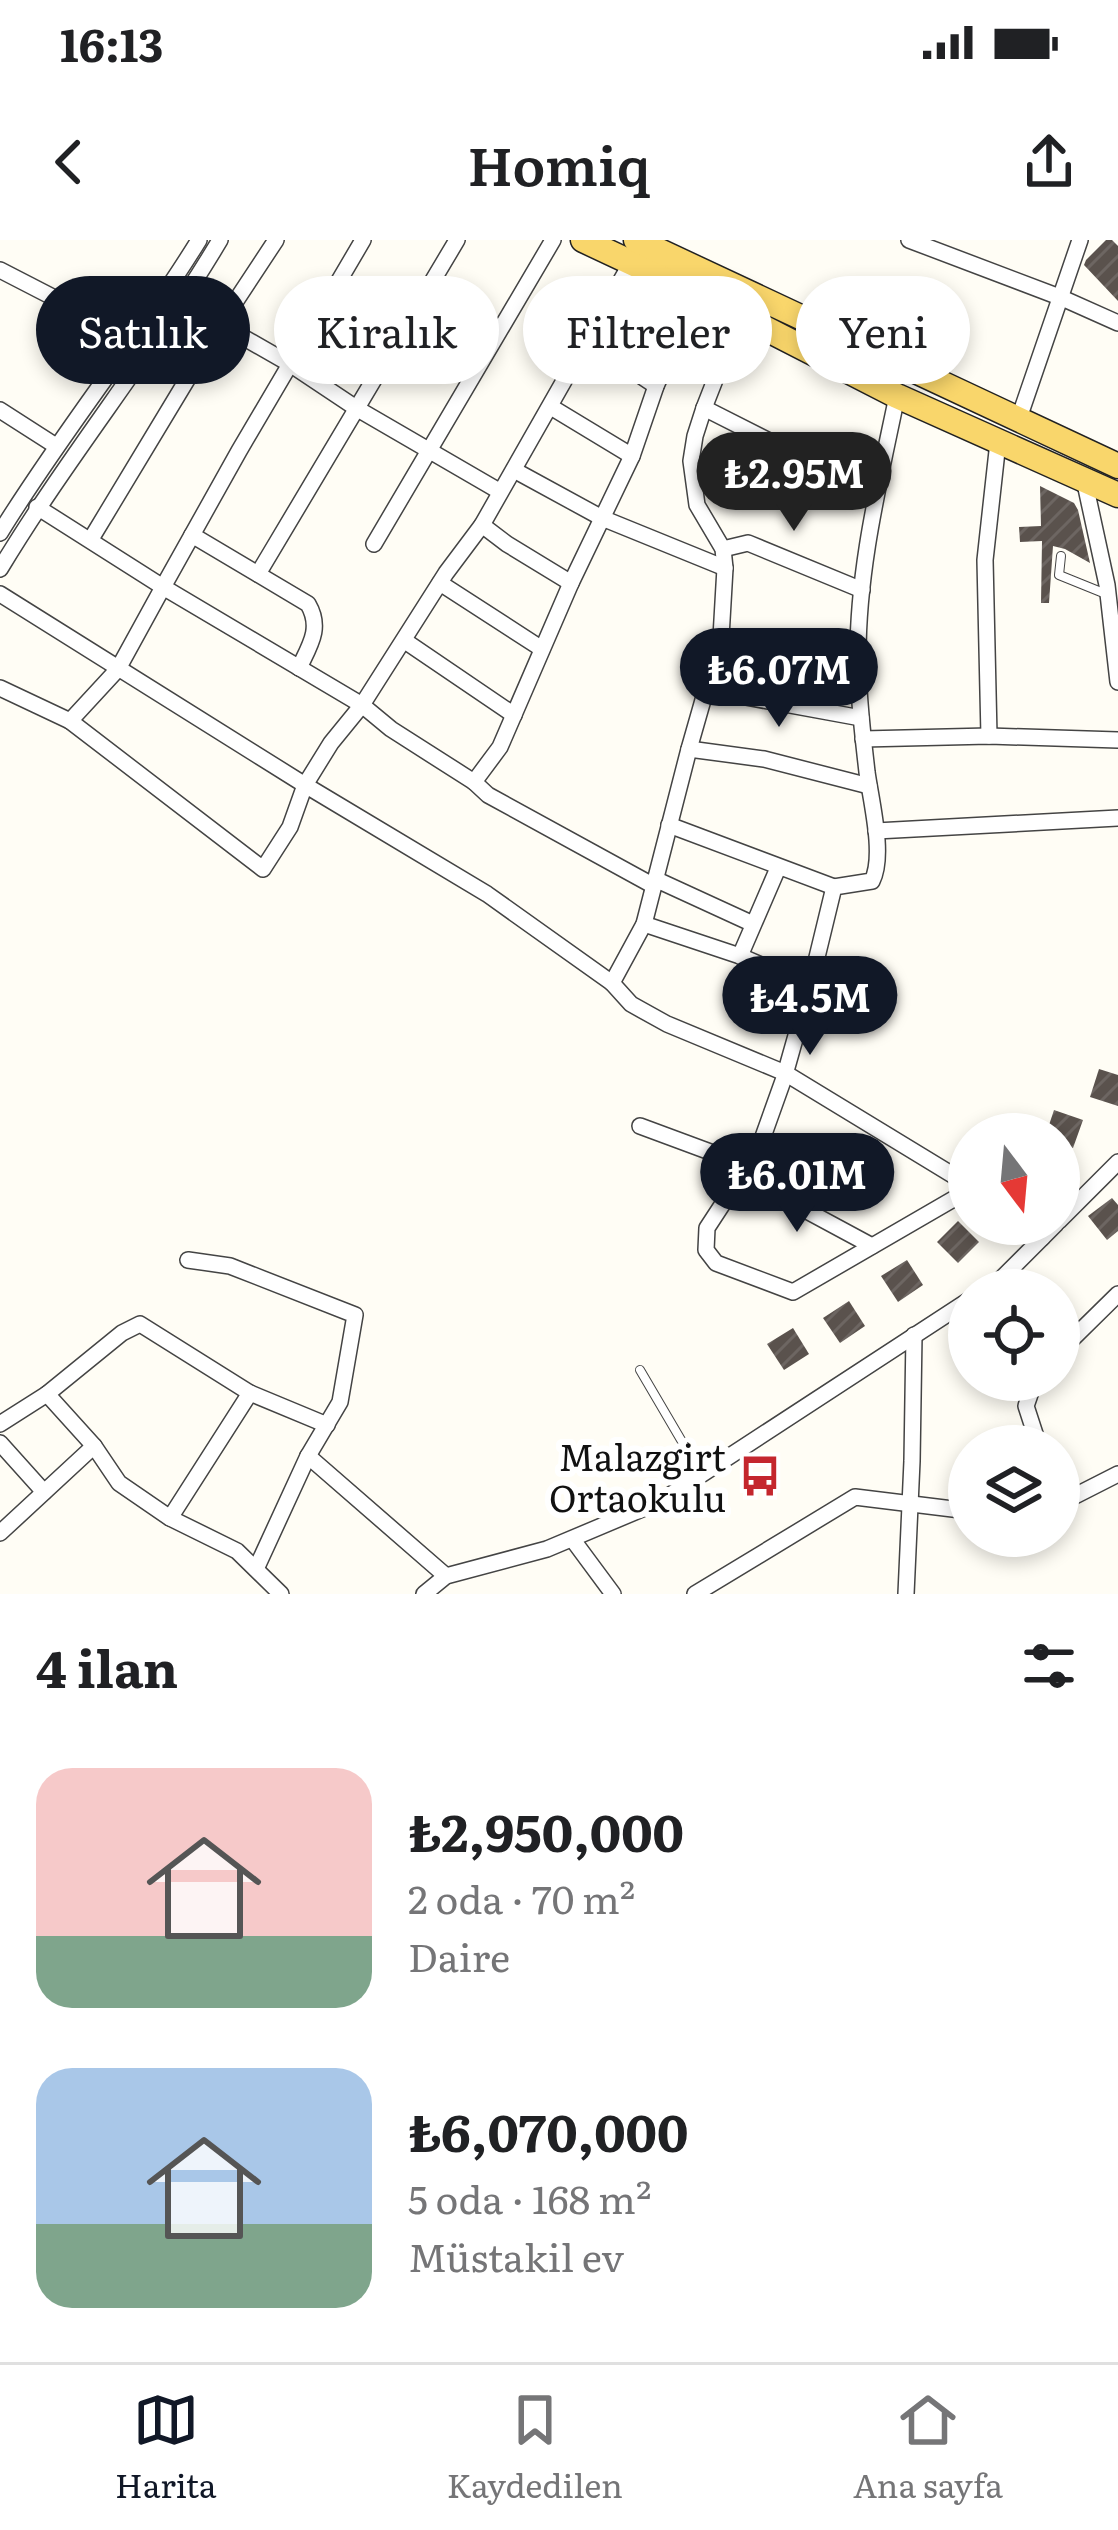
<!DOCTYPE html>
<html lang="tr">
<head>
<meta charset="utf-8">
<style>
  body { margin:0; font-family:Literata,serif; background:#f2f2f2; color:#202124; height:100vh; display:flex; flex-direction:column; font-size:45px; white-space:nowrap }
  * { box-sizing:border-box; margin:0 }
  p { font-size:39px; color:#757577 }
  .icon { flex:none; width:66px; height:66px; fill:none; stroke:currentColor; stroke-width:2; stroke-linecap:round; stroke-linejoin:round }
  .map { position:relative; height:1354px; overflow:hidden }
  .drawer { display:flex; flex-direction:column; background:#fff; flex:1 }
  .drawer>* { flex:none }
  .top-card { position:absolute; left:36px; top:36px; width:1047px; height:108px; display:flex; gap:24px }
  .needle { width:78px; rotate:164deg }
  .controls { position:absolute; left:948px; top:873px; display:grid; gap:24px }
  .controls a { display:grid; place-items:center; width:132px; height:132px; border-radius:50%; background:#fff; box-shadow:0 6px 18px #0003; font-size:60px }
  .price { position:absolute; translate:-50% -102px; padding:0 27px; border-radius:42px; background:#111827; color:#fff; font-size:39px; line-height:78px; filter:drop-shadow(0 3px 6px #0008) }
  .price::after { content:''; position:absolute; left:50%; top:72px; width:36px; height:27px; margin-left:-18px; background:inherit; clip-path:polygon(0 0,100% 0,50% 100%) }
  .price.on { background:#222; color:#fff }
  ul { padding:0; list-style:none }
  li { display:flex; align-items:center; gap:36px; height:300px; padding:0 36px }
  li span { display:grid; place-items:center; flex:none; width:336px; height:240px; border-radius:36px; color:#555 }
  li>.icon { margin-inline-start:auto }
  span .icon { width:144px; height:144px; fill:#fffc; stroke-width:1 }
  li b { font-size:51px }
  h2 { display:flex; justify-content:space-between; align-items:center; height:144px; padding:0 36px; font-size:51px }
  .pill { padding:0 42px; border-radius:54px; background:#fff; box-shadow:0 6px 18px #0003; font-size:42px; line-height:108px }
  .pill.on { background:#111827; color:#fff }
  .status { display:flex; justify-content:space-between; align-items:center; height:84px; padding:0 60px; background:#fff; direction:ltr }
  .status svg { height:33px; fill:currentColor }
  header { display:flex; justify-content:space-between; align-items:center; height:156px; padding:0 36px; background:#fff; font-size:54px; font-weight:600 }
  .menu { display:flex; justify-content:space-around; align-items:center; height:168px; border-top:3px solid #e0e0e0; background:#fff; font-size:33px; color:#757577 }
  .menu a { display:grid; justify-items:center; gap:6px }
  .menu .on { color:#111827 }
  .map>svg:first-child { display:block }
  .building { fill:url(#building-hatch) }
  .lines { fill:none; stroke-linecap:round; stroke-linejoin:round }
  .service-casing { stroke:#444; stroke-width:10 }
  .minor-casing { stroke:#444; stroke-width:18 }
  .primary-casing { stroke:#222; stroke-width:27 }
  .service { stroke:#fff; stroke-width:8 }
  .minor { stroke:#fff; stroke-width:15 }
  .primary { stroke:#f9d66b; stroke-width:24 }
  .labels { text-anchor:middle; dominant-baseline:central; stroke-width:12; stroke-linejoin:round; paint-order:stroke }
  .poi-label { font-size:36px; fill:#111; stroke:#fff; text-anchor:end }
</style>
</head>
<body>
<div class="status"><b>16:13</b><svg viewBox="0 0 49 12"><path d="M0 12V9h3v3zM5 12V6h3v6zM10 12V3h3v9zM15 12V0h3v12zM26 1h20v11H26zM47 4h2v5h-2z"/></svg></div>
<header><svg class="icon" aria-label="back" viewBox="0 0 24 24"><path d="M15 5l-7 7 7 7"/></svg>Homiq<svg class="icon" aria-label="share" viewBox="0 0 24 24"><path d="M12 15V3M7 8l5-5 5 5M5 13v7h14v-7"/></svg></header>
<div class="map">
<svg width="1118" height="1354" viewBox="0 0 1118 1354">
  <defs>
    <pattern id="building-hatch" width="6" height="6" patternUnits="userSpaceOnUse" patternTransform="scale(3)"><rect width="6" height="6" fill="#5a524d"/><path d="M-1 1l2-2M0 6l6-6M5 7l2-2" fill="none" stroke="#6d6662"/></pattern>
  </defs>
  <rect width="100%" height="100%" fill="#fffdf5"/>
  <g class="building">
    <polygon points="1106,0 1112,0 1118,6 1118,61 1084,25 1086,20"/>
    <polygon points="1040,246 1074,263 1078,270 1090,323 1065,309 1053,306 1049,363 1041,363 1042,301 1020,302 1019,287 1041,286"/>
    <polygon points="1099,829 1118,835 1118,866 1090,857"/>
    <polygon points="1054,870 1083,880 1073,908 1059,904 1059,894 1046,894"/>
    <polygon points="1112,958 1118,965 1118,991 1107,1000 1088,976"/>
    <polygon points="958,981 979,1002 958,1023 937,1002"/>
    <polygon points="907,1020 923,1045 898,1062 881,1036"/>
    <polygon points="849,1061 865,1086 840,1103 823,1078"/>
    <polygon points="793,1088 809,1114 784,1130 767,1104"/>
  </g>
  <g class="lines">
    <g class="service-casing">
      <g id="service">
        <polyline points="1061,316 1059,335 1106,354"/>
        <polyline points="640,1130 701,1234"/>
      </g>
    </g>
    <g class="minor-casing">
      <g id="minor">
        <polyline points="909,0 1062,58 1118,83"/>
        <polyline points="0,30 132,98"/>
        <polyline points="166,53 290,124 356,168 499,251"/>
        <polyline points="584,104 617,120 656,146"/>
        <path d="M897,156c-18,87 -40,176 -39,265 0,37 5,75 9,111 4,29 18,84 5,109l-38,6 -24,99 -26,92 -30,84 -15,17 -32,49 -1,22 10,13 77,29 176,-102"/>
        <polyline points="551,167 632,216"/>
        <polyline points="704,168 793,213 878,244"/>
        <polyline points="0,170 56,206"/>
        <polyline points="1019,178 1080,0"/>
        <polyline points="514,230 602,278 725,328"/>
        <polyline points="1084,239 1107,345 1118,442"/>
        <polyline points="37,267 163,347 239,211 363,0"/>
        <polyline points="482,285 507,304 571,343"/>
        <path d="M0,293c62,-101 137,-192 199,-293"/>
        <path d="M192,295l116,69c14,24 2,41 -9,64"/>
        <polyline points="91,299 220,85 276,0"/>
        <polyline points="374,304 553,0"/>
        <polyline points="723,309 748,303 862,350"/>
        <path d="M0,329c68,-113 152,-215 220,-329"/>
        <polyline points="258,334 457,0"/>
        <polyline points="440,343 542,409"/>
        <polyline points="0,354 305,545 487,654 612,743 631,764 667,784 785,833 969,945"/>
        <polyline points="405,401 514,475"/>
        <polyline points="0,448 70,481 118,429 163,347 362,465 391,489 474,542 500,507 571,343 632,216 656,146 698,54"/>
        <polyline points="708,450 861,478"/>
        <polyline points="70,481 263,629 290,587 305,545 331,503 362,465 446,333 482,285 631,23"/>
        <polyline points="989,496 985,320 998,202"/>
        <polyline points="863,499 989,496 1118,500"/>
        <polyline points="689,509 764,519 869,546"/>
        <polyline points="474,542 488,555 654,646"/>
        <polyline points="669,585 834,647"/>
        <polyline points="876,591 1118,578"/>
        <polyline points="655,639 753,684"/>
        <polyline points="644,684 740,716 810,746"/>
        <polyline points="740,716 778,628"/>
        <polyline points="612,743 644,684 689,509 721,397 725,328 723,309 697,265 691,221 695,196 704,168 740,76"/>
        <polyline points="640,886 748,926"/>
        <polyline points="739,939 755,943 872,1006"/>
        <polyline points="1059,981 1118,922"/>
        <polyline points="1022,984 1042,998"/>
        <polyline points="188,1020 230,1026 355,1075 340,1162 308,1216 256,1329"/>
        <polyline points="985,1050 999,1041 1056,984"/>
        <polyline points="1059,1112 1118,1054"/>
        <polyline points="1035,1140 1026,1166 1039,1206"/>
        <polyline points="47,1154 94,1206 119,1243 170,1278 237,1311 281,1354"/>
        <polyline points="0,1184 47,1154 122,1093 140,1084 250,1153"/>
        <polyline points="0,1203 44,1252"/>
        <polyline points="308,1216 446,1336"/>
        <polyline points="1059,1264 1118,1234"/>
        <polyline points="170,1278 250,1153 327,1185"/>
        <polyline points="0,1293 94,1206"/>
        <polyline points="573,1300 613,1354"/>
        <polyline points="424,1354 446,1336 547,1309 661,1261 969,1060"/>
        <polyline points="695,1354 855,1257 969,1271"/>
        <polyline points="906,1354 912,1221 914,1095"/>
      </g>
    </g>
    <g class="primary-casing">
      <g id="primary">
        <polyline points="583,0 698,54 897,156 1118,255"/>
        <polyline points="636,0 1118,226"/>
      </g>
    </g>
    <use href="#service" class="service"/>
    <use href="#minor" class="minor"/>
    <use href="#primary" class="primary"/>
  </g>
  <defs>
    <g id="bus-bare" transform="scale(3.24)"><path d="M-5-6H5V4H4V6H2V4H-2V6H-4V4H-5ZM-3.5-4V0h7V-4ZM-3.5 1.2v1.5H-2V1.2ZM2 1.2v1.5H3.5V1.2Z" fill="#c4262e" stroke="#fff" stroke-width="2.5" paint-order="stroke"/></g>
  </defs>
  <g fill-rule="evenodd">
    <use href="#bus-bare" x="760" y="1236"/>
  </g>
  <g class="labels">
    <g class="poi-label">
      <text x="726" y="1215">Malazgirt<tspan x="726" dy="41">Ortaokulu</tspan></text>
    </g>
  </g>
</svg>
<div class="controls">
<a><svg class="needle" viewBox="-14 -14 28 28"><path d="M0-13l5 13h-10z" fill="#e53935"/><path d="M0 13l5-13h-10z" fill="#757577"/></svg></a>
<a><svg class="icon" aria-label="locate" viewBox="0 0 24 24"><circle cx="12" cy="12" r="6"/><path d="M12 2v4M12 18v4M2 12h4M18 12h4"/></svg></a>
<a><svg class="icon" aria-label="layers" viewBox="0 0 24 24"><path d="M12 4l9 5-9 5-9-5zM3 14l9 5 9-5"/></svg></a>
</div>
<b class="price on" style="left:794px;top:294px">₺2.95M</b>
<b class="price" style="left:779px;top:490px">₺6.07M</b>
<b class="price" style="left:810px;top:818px">₺4.5M</b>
<b class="price" style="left:797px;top:995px">₺6.01M</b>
<div class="top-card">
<a class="pill on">Satılık</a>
<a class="pill">Kiralık</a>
<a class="pill">Filtreler</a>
<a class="pill">Yeni</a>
</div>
</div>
<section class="drawer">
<h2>4 ilan<svg class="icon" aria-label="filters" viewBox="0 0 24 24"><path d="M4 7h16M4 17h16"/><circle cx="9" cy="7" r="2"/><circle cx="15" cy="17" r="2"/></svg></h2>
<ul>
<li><span style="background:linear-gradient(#f6c9c9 70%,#7fa58c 0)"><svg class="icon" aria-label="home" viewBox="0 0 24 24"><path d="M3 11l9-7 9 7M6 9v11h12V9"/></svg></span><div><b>₺2,950,000</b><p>2 oda · 70 m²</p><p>Daire</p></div></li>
<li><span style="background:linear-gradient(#a9c7e8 65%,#7fa58c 0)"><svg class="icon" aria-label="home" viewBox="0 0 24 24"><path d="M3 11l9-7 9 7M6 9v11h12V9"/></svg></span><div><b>₺6,070,000</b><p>5 oda · 168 m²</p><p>Müstakil ev</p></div></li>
</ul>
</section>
<nav class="menu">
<a class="on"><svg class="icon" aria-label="map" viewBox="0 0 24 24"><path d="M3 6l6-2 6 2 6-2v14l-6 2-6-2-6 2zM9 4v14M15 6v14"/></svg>Harita</a>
<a><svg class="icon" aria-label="saved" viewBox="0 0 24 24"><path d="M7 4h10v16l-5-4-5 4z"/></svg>Kaydedilen</a>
<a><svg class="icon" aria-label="home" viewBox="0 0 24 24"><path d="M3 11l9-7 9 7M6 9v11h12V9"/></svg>Ana sayfa</a>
</nav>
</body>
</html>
